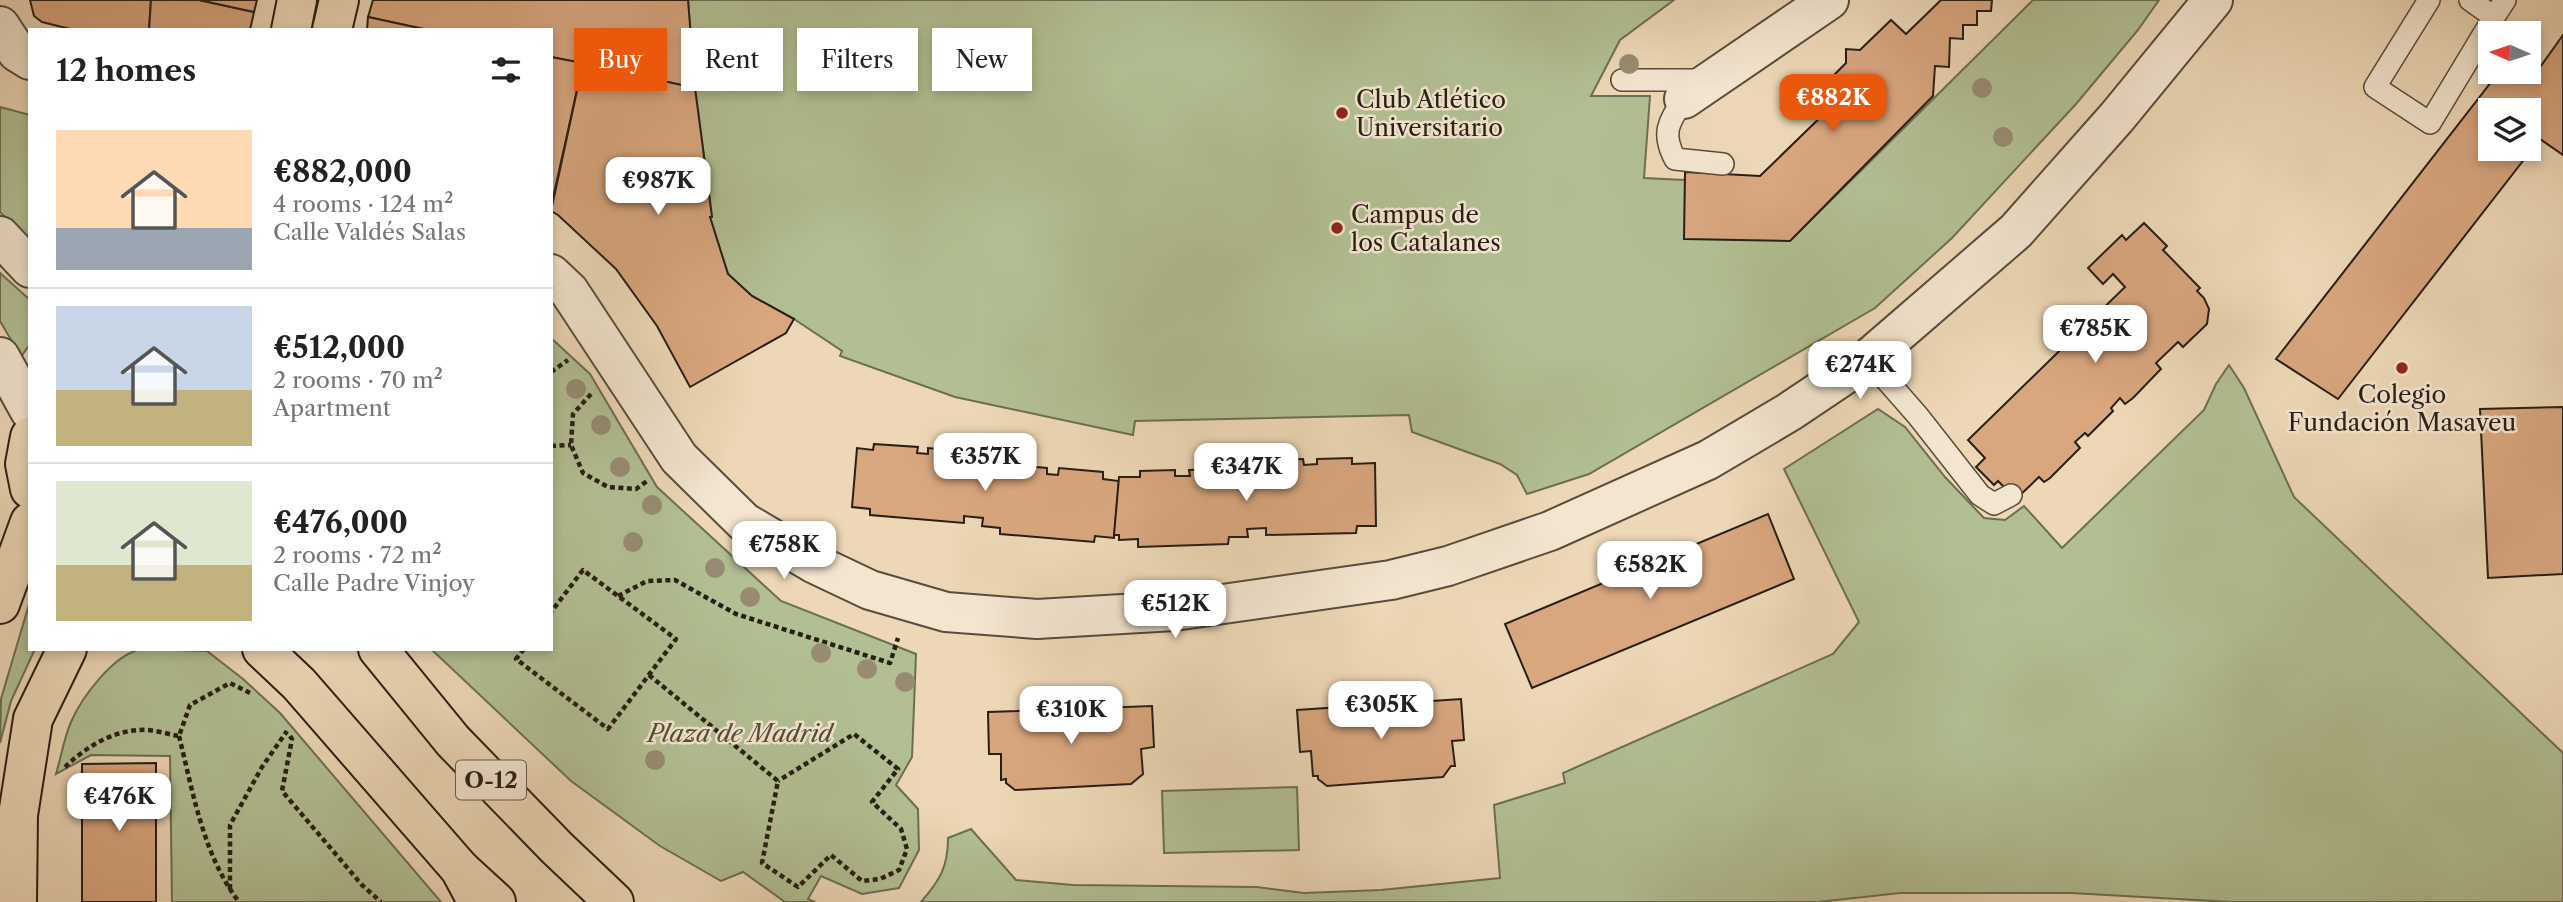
<!DOCTYPE html>
<html lang="en">
<head>
<meta charset="utf-8">
<style>
  body { margin:0; font-family:"Libre Caslon Text",serif; background:#f6f6f6; color:#222; height:100vh; display:flex; flex-direction:column; font-size:26px; white-space:nowrap }
  * { box-sizing:border-box; margin:0 }
  p { font-size:23px; color:#767676 }
  .icon { flex:none; width:38px; height:38px; fill:none; stroke:currentColor; stroke-width:2; stroke-linecap:round; stroke-linejoin:round }
  .map { position:relative; flex:1; overflow:hidden }
  .sheet { position:absolute; left:28px; top:28px; width:525px; height:623px; display:flex; flex-direction:column; background:#fff; border-radius:0px; box-shadow:0 4px 10px #0003 }
  .sheet>* { flex:none }
  .guide { position:absolute; left:574px; top:28px; width:665px; height:63px; display:flex; gap:14px }
  .needle { width:46px; rotate:273deg }
  .tools { position:absolute; left:2478px; top:21px; display:grid; gap:14px }
  .tools a { display:grid; place-items:center; width:63px; height:63px; border-radius:0px; background:#fff; box-shadow:0 4px 10px #0003; font-size:35px }
  .price { position:absolute; translate:-50% -60px; padding:0 16px; border-radius:14px; background:#fff; color:#222; font-size:23px; line-height:46px; filter:drop-shadow(0 2px 4px #0008) }
  .price::after { content:''; position:absolute; left:50%; top:42px; width:21px; height:16px; margin-left:-10px; background:inherit; clip-path:polygon(0 0,100% 0,50% 100%) }
  .price.current { background:#ea580c; color:#fff }
  ul { padding:0; list-style:none }
  li { display:flex; align-items:center; gap:21px; height:175px; padding:0 28px }
  li+li { border-top:2px solid #e0e0e0 }
  li span { display:grid; place-items:center; flex:none; width:196px; height:140px; border-radius:0px; color:#555 }
  li>.icon { margin-inline-start:auto }
  span .icon { width:84px; height:84px; fill:#fffc; stroke-width:1 }
  li b { font-size:30px }
  h2 { display:flex; justify-content:space-between; align-items:center; height:84px; padding:0 28px; font-size:30px }
  .tag { padding:0 24px; border-radius:0px; background:#fff; box-shadow:0 4px 10px #0003; font-size:24px; line-height:63px }
  .tag.current { background:#ea580c; color:#fff }
  .map>svg:first-child { display:block }
  .green { fill:#b2bf93; stroke:#6c6e54; stroke-width:2 }
  .building { fill:#d8a67f; stroke:#271e15; stroke-width:2; fill-rule:evenodd }
  .lines { fill:none; stroke-linecap:round; stroke-linejoin:round }
  .service-casing { stroke:#584c3d; stroke-width:24 }
  .minor-casing { stroke:#584c3d; stroke-width:42 }
  .tertiary-casing { stroke:#584c3d; stroke-width:42 }
  .trunk-casing { stroke:#271e15; stroke-width:42 }
  .motorway-casing { stroke:#271e15; stroke-width:42 }
  .path { stroke:#271e15; stroke-width:4.5; stroke-dasharray:5 3.5; stroke-linecap:butt }
  .service { stroke:#f3e5d0; stroke-width:21 }
  .minor { stroke:#f3e5d0; stroke-width:38 }
  .tertiary { stroke:#f3e5d0; stroke-width:38 }
  .trunk { stroke:#edd7b6; stroke-width:38 }
  .motorway { stroke:#edd7b6; stroke-width:38 }
  .tree { fill:#978c72 }
  .poi-dot { fill:#8f2418; stroke:#f3e5d0; stroke-width:2.5 }
  .labels { text-anchor:middle; dominant-baseline:central; stroke-width:5; stroke-linejoin:round; paint-order:stroke }
  .shield { fill:#f3e5d0; stroke:#645a4d; stroke-width:2 }
  .shield-label { font-size:23px; font-weight:bold; fill:#271e15 }
  .poi-label { font-size:24px; fill:#271e15; stroke:#f3e5d0; text-anchor:start }
  .park-label { font-size:24px; font-style:italic; fill:#514e3b; stroke:#f3e5d0 }
</style>
</head>
<body>
<div class="map">
<svg width="2563" height="902" viewBox="0 0 2563 902">
  <rect width="100%" height="100%" fill="#edd7b6"/>
  <filter id="stains"><feTurbulence type="fractalNoise" baseFrequency=".00286" numOctaves="4"/><feColorMatrix values="0 0 0 0 .2 0 0 0 0 .09 0 0 0 0 .02 0 0 0 .5 -.17"/></filter>
  <radialGradient id="worn" r=".72"><stop offset=".6" stop-color="#630" stop-opacity="0"/><stop offset="1" stop-color="#630" stop-opacity=".3"/></radialGradient>
  <g class="green">
    <polygon points="688,0 1674,0 1620,40 1591,96 1650,96 1644,178 1685,180 1790,241 2033,0 2159,0 2138,30 2076,104 1952,238 1875,308 1589,474 1527,494 1517,475 1500,464 1412,432 1409,415 1135,421 1133,435 955,397 840,356 842,351 794,319 752,296 728,274 710,217 712,216 695,88"/>
    <polygon points="0,107 30,115 30,242 0,212"/>
    <polygon points="0,273 30,300 30,344 21,357 0,321"/>
    <polygon points="551,338 590,374 657,487 781,601 916,654 912,757 896,785 918,809 919,850 899,888 862,894 821,876 808,899 815,902 785,902 743,872 721,881 660,846 571,781 431,649 551,649"/>
    <path d="M2229,365l15,23 50,109 269,256v149h-332l-160,-9h-171l-82,9h-897c19,-22 27,-35 27,-64l23,-9 45,51 57,5 184,2 47,6 77,-3 119,-12 -6,-73 71,-22 -2,-10 270,-119 26,-32 -75,-153 94,-60 27,18 40,50 39,41 21,2 19,-14 38,42 142,-138 12,-26z"/>
    <polygon points="30,601 30,649 35,649 11,701 0,743 1,699"/>
    <path d="M141,649l66,2 36,28 37,34 161,189h-269l-2,-146 -79,-1 -35,19c5,-17 8,-36 15,-52 11,-25 42,-67 70,-73z"/>
    <polygon points="1297,787 1299,850 1164,853 1162,791"/>
  </g>
  <g class="building">
    <polygon points="30,0 151,0 149,30 74,30 42,22 34,16"/>
    <polygon points="151,0 199,0 254,12 250,30 149,30"/>
    <polygon points="199,0 257,0 254,12"/>
    <polygon points="373,0 688,0 695,88 551,57 551,30 428,30 368,17"/>
    <polygon points="1941,0 1992,0 1991,11 1977,11 1977,25 1963,25 1963,39 1950,38 1949,67 1935,66 1933,96 1790,241 1684,239 1685,172 1760,176 1831,107 1817,92 1846,63 1846,49 1860,50 1891,20 1906,34"/>
    <polygon points="368,17 428,30 367,30"/>
    <path d="M2563,35v120l-23,-16 -202,260 -62,-40 223,-287h30v-8l9,6zM2490,110h39v39h-39z"/>
    <polygon points="551,57 583,63 551,207"/>
    <polygon points="583,63 695,88 712,217 710,217 728,274 752,296 794,319 786,333 690,387 657,326 616,269 558,215 551,211"/>
    <polygon points="2144,223 2167,246 2163,250 2200,288 2197,291 2204,298 2209,309 2207,324 2183,347 2178,342 2156,363 2161,369 2133,398 2125,404 2120,398 2111,408 2113,411 2088,436 2085,433 2075,442 2080,448 2050,478 2044,482 2039,477 2016,499 1998,481 1994,485 1976,467 1985,458 1968,440 2125,287 2113,274 2103,284 2088,268 2122,235 2126,240"/>
    <polygon points="2563,407 2563,574 2488,578 2480,409"/>
    <polygon points="874,444 918,447 917,453 928,454 928,448 973,452 972,458 990,460 988,468 1003,469 1003,464 1047,468 1047,474 1058,475 1059,468 1103,472 1103,479 1119,481 1114,538 1095,536 1094,542 1000,534 1000,528 982,526 983,518 973,517 964,516 964,523 870,515 870,509 852,507 857,448 873,450"/>
    <polygon points="1352,458 1352,464 1375,463 1376,526 1357,526 1356,533 1266,535 1266,528 1247,529 1248,537 1229,537 1228,544 1138,547 1138,539 1119,540 1119,535 1114,535 1119,477 1140,477 1140,471 1175,470 1175,476 1190,476 1189,470 1224,469 1224,475 1246,475 1247,466 1268,466 1269,460 1303,459 1304,465 1317,464 1317,459"/>
    <polygon points="1768,514 1794,579 1532,688 1505,624"/>
    <polygon points="1461,699 1464,740 1452,741 1455,766 1451,766 1443,777 1327,786 1318,779 1318,776 1313,776 1311,751 1300,752 1297,710"/>
    <polygon points="1152,706 1154,747 1141,749 1143,774 1131,784 1015,790 1006,783 1006,779 1001,780 1001,754 989,754 988,712"/>
    <polygon points="156,763 156,902 82,902 82,764"/>
  </g>
  <g class="lines">
    <g class="service-casing">
      <g id="service">
        <polyline points="2429,0 2375,87 2430,123 2494,17"/>
        <polyline points="2470,0 2494,17 2505,0"/>
        <polyline points="1622,80 1706,80"/>
        <path d="M1684,99c-15,23 -23,33 -9,60l48,5"/>
        <polyline points="1868,359 1918,416 1980,495 1994,504 2011,495"/>
      </g>
    </g>
    <g class="minor-casing">
      <g id="minor">
        <polyline points="0,26 17,52 30,60"/>
        <polyline points="1684,99 1829,0"/>
        <polyline points="551,274 569,291 679,458 744,522 813,563 870,590 946,612 1037,619 1174,611 1391,580 1448,566 1550,531 1708,460 1789,412 1868,359 2016,231 2117,117 2213,0"/>
      </g>
    </g>
    <g class="tertiary-casing">
      <g id="tertiary">
        <polyline points="0,236 30,268"/>
        <polyline points="0,357 30,411"/>
      </g>
    </g>
    <g class="trunk-casing">
      <g id="trunk">
        <polyline points="291,30 297,0"/>
        <polyline points="332,30 339,0"/>
        <polyline points="30,437 25,464 30,489"/>
        <polyline points="0,604 30,522"/>
        <polyline points="262,649 299,684 460,869 476,899"/>
        <polyline points="17,902 18,815 33,719 67,649"/>
      </g>
    </g>
    <g class="motorway-casing">
      <g id="motorway">
        <polyline points="378,649 453,741 557,848 614,902"/>
        <polyline points="460,869 496,902"/>
      </g>
    </g>
    <g class="path">
      <polyline points="551,372 568,360"/>
      <polyline points="591,394 573,414 571,445 583,473 608,487 636,489 647,481"/>
      <polyline points="551,446 571,445"/>
      <polyline points="618,596 647,581 675,580 736,614 890,663 898,638"/>
      <polyline points="524,649 516,659 608,729 676,639 583,570 551,612"/>
      <polyline points="649,675 778,781 762,863 798,887 831,855 862,881 880,879 899,870 907,849 901,829 872,802 898,769 854,734 778,781"/>
      <path d="M179,736c14,56 24,119 60,166"/>
      <polyline points="290,736 292,739 282,791 362,885 381,902"/>
      <path d="M65,767c20,-19 46,-36 75,-37 12,-1 27,4 39,6l11,-31 40,-22 20,10"/>
      <polyline points="230,889 230,825 262,767 287,731"/>
    </g>
    <use href="#service" class="service"/>
    <use href="#minor" class="minor"/>
    <use href="#tertiary" class="tertiary"/>
    <use href="#trunk" class="trunk"/>
    <use href="#motorway" class="motorway"/>
  </g>
  <g class="tree">
    <circle cx="1629" cy="64" r="10"/>
    <circle cx="1982" cy="88" r="10"/>
    <circle cx="2003" cy="137" r="10"/>
    <circle cx="576" cy="389" r="10"/>
    <circle cx="601" cy="425" r="10"/>
    <circle cx="620" cy="467" r="10"/>
    <circle cx="652" cy="505" r="10"/>
    <circle cx="633" cy="542" r="10"/>
    <circle cx="715" cy="568" r="10"/>
    <circle cx="750" cy="597" r="10"/>
    <circle cx="821" cy="653" r="10"/>
    <circle cx="867" cy="669" r="10"/>
    <circle cx="905" cy="682" r="10"/>
    <circle cx="655" cy="760" r="10"/>
  </g>
  <g class="poi-dot">
    <circle cx="1342" cy="113" r="7"/>
    <circle cx="1337" cy="228" r="7"/>
    <circle cx="2402" cy="368" r="7"/>
  </g>
  <g class="labels">
    <rect class="shield" x="456" y="760.5" width="70" height="39" rx="5"/>
    <g class="shield-label">
      <text x="491" y="780">O-12</text>
    </g>
    <g class="poi-label">
      <text x="1356" y="99">Club Atlético<tspan x="1356" dy="28">Universitario</tspan></text>
      <text x="1351" y="214">Campus de<tspan x="1351" dy="28">los Catalanes</tspan></text>
      <text x="2402" y="394" text-anchor="middle">Colegio<tspan x="2402" dy="28">Fundación Masaveu</tspan></text>
    </g>
    <g class="park-label">
      <text x="740" y="733">Plaza de Madrid</text>
    </g>
  </g>
  <rect width="100%" height="100%" filter="url(#stains)"/>
  <rect width="100%" height="100%" fill="url(#worn)"/>
</svg>
<div class="tools">
<a><svg class="needle" viewBox="-14 -14 28 28"><path d="M0-13l5 13h-10z" fill="#e53935"/><path d="M0 13l5-13h-10z" fill="#767676"/></svg></a>
<a><svg class="icon" aria-label="layers" viewBox="0 0 24 24"><path d="M12 4l9 5-9 5-9-5zM3 14l9 5 9-5"/></svg></a>
</div>
<b class="price current" style="left:1833px;top:134px">€882K</b>
<b class="price" style="left:658px;top:217px">€987K</b>
<b class="price" style="left:2095px;top:365px">€785K</b>
<b class="price" style="left:1860px;top:401px">€274K</b>
<b class="price" style="left:985px;top:493px">€357K</b>
<b class="price" style="left:1246px;top:503px">€347K</b>
<b class="price" style="left:784px;top:581px">€758K</b>
<b class="price" style="left:1650px;top:601px">€582K</b>
<b class="price" style="left:1175px;top:640px">€512K</b>
<b class="price" style="left:1381px;top:741px">€305K</b>
<b class="price" style="left:1071px;top:746px">€310K</b>
<b class="price" style="left:119px;top:833px">€476K</b>
<div class="guide">
<a class="tag current">Buy</a>
<a class="tag">Rent</a>
<a class="tag">Filters</a>
<a class="tag">New</a>
</div>
<section class="sheet">
<h2>12 homes<svg class="icon" aria-label="filters" viewBox="0 0 24 24"><path d="M4 7h16M4 17h16"/><circle cx="9" cy="7" r="2"/><circle cx="15" cy="17" r="2"/></svg></h2>
<ul>
<li><span style="background:linear-gradient(#ffd9b3 70%,#9aa5b1 0)"><svg class="icon" aria-label="home" viewBox="0 0 24 24"><path d="M3 11l9-7 9 7M6 9v11h12V9"/></svg></span><div><b>€882,000</b><p>4 rooms · 124 m²</p><p>Calle Valdés Salas</p></div></li>
<li><span style="background:linear-gradient(#c9d6e8 60%,#c2b280 0)"><svg class="icon" aria-label="home" viewBox="0 0 24 24"><path d="M3 11l9-7 9 7M6 9v11h12V9"/></svg></span><div><b>€512,000</b><p>2 rooms · 70 m²</p><p>Apartment</p></div></li>
<li><span style="background:linear-gradient(#dfe7d0 60%,#c2b280 0)"><svg class="icon" aria-label="home" viewBox="0 0 24 24"><path d="M3 11l9-7 9 7M6 9v11h12V9"/></svg></span><div><b>€476,000</b><p>2 rooms · 72 m²</p><p>Calle Padre Vinjoy</p></div></li>
</ul>
</section>
</div>
</body>
</html>
